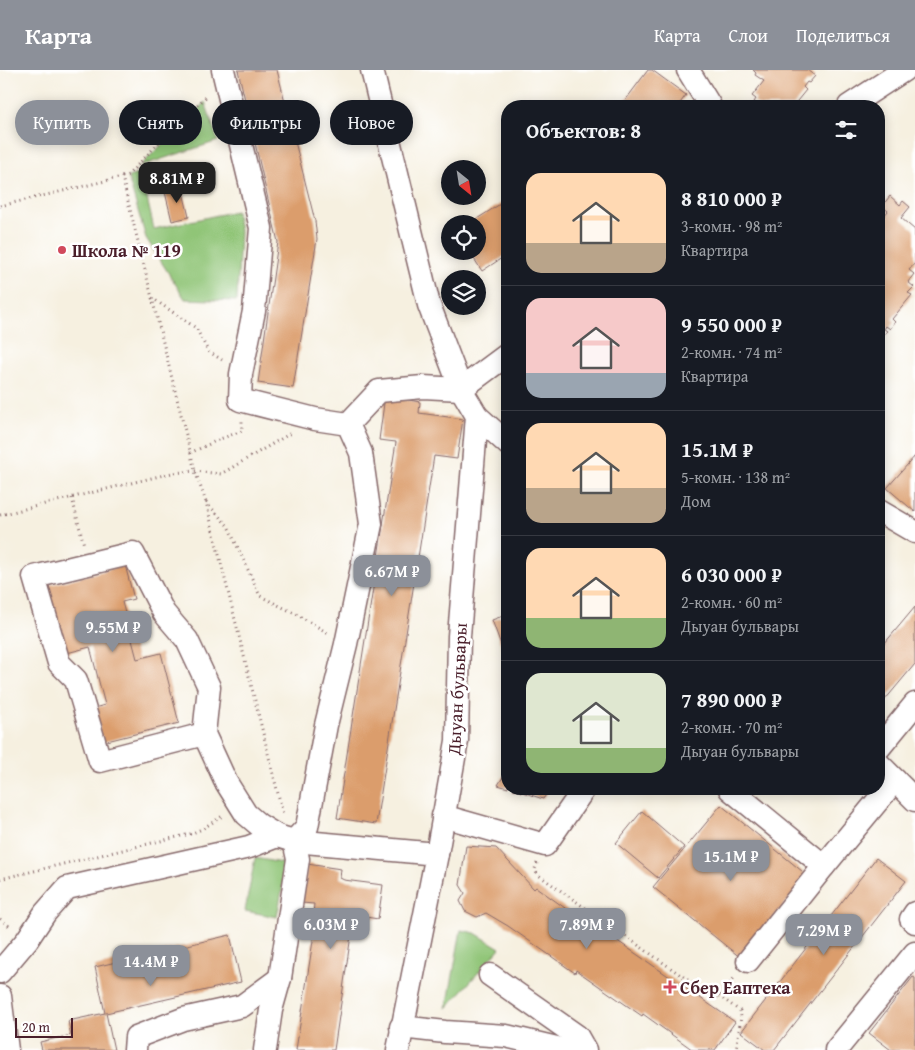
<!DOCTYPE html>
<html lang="ru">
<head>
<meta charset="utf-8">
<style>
  body { margin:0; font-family:"Gentium Book Plus",serif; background:#20242c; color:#f1f3f6; height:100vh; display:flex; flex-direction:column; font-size:19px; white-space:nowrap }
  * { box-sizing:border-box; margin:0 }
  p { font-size:16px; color:#9ea1a6 }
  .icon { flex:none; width:28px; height:28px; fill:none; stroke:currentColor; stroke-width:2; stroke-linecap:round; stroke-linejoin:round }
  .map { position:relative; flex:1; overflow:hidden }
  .sheet { position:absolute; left:501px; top:30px; width:384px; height:695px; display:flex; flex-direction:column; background:#171b24; border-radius:20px; box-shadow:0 2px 12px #0003 }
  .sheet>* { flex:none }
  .banner { position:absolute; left:15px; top:30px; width:411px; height:45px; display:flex; gap:10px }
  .needle { width:32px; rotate:150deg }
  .controls { position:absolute; left:441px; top:90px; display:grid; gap:10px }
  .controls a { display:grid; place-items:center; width:45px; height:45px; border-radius:50%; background:#171b24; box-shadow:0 2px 12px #0003; font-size:25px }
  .scale { position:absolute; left:15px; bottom:12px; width:58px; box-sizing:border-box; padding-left:5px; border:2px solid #4a1f2b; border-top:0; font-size:14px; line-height:18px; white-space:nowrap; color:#4a1f2b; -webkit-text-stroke:4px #fff; paint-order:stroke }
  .price { position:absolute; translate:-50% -42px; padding:0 11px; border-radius:10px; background:#8c9099; color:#fff; font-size:16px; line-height:32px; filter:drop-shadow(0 1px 2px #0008) }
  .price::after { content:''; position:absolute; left:50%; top:30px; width:15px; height:11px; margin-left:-8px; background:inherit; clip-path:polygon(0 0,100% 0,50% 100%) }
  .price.active { background:#222; color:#fff }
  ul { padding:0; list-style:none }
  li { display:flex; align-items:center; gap:15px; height:125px; padding:0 25px }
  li+li { border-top:1px solid #363941 }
  li span { display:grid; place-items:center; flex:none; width:140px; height:100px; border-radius:15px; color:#555 }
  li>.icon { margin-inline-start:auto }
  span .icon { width:60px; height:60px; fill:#fffc; stroke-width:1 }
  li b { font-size:21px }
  h2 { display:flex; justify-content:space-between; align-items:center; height:60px; padding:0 25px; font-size:21px }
  .tag { padding:0 18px; border-radius:22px; background:#171b24; box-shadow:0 2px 12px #0003; font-size:18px; line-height:45px }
  .tag.active { background:#8c9099; color:#fff }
  header { display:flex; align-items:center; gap:30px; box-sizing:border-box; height:70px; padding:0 25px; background:#8c9099; color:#fff }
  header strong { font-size:24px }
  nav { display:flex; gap:28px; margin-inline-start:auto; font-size:18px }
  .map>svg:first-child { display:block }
  .green { fill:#90c577; stroke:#6d7251 }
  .building { fill:#db9d6c }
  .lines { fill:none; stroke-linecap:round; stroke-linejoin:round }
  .minor-casing { stroke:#86686a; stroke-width:25 }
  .path { stroke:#86686a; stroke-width:3; stroke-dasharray:1 4; stroke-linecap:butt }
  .minor { stroke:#fff; stroke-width:22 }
  .poi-dot { fill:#d1495b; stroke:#fff; stroke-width:2 }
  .labels { text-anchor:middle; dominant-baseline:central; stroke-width:5; stroke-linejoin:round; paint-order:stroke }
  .poi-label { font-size:18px; font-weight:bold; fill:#4a1f2b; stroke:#fff; text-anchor:start }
  .street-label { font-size:18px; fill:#4a1f2b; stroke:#fff }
</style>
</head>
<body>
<header>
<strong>Карта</strong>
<nav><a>Карта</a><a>Слои</a><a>Поделиться</a></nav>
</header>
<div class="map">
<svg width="915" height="980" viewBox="0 0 915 980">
  <rect width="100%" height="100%" fill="#fff"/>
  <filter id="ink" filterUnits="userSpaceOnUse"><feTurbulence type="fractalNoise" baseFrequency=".02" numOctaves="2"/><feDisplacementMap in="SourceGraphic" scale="10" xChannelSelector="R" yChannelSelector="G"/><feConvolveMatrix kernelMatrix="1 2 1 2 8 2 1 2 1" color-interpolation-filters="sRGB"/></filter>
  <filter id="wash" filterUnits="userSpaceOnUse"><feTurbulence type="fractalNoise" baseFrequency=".0096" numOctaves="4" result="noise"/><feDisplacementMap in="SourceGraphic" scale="20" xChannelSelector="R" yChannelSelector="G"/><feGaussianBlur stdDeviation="1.12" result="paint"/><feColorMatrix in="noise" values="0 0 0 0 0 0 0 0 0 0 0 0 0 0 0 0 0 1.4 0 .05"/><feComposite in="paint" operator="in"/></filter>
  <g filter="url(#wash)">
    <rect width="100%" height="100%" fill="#f6f0e0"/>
    <g class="green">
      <polygon points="205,32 218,71 140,96"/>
      <polygon points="171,94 157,108 143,111 154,159 236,141 240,161 237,231 185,229 146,168 128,107"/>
      <polygon points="255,788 287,794 277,847 245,841"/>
      <polygon points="461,860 475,863 500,878 447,938"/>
    </g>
    <g id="blocks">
      <g class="building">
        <polygon points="238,0 277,0 315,151 317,169 293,318 258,313 278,172"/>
        <polygon points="648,0 652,0 686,25 678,36 621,36"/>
        <polygon points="753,0 807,0 815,6 809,13 807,12 803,17 806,20 793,36 761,36 754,32 756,29 752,26 764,11 755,5 756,3"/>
        <polygon points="182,118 189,147 172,151 165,122"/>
        <polygon points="890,126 900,135 903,131 910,137 901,148 915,160 915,193 909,200 914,204 908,212 914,217 908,223 912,225 892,249 895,252 890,259 886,256 884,259 887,261 879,271 879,152 888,141 882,136"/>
        <polygon points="508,129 508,184 482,201 469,181 478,181 478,154 469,154"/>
        <polygon points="385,326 420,332 419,343 463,349 457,389 434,386 376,754 337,748 396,372 379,370"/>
        <polygon points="915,386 915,442 887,418"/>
        <polygon points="125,495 134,529 122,532 137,589 161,583 179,653 103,672 94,638 105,635 90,577 63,584 46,516"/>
        <polygon points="915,537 915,594 879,637 879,580"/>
        <polygon points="508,544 508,582 504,583 492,550"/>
        <polygon points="508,699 508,718 498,715"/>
        <polygon points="513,719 550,719 543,729"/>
        <polygon points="721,735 808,806 741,888 653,817"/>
        <polygon points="642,741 684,777 658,808 616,773"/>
        <polygon points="466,776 496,778 534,819 536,817 601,864 603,861 735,952 715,980 693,980 643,944 642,946 576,900 575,903 508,856 486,843 477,847 465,841 460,831 465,823 460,815"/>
        <polygon points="876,788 906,811 774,980 765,980 741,962"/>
        <polygon points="307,794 341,799 340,808 344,810 383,815 378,849 354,845 334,980 296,980 317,845 313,845 314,834 302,833"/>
        <polygon points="230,865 241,912 106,943 114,980 42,980 40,972 71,965 68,951 105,943 95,897"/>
        <polygon points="913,907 915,908 915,980 891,980 869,963"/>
      </g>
    </g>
  </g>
  <g filter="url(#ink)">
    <use href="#blocks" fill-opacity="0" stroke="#86686a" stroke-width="1"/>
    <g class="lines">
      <g class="minor-casing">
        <g id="minor">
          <polyline points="223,0 261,158 254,241 241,304 240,330 315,349 348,354 361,383 371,454 346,574 326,655 307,757 294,771 298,789 280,908 271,940 265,980"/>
          <polyline points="372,0 429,235 461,319 477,346 459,566 457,671 437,784 398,980"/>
          <polyline points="688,0 710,36"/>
          <polyline points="849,36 904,0"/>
          <polyline points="461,319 508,284"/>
          <polyline points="477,346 508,374"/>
          <polyline points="348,354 379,321 423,317 461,319"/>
          <polyline points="879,441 915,462"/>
          <polyline points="204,664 100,691 76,610 59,593 34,507 133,483 164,543 187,570 209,617 204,664 226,712 246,744 259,755 277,766"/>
          <polyline points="879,678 915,634"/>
          <polyline points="879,694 915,730"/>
          <polyline points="730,719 824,796 895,710"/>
          <polyline points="443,746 545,775 584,719"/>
          <polyline points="915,843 911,849 915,852"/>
          <polyline points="748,891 824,796"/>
          <polyline points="0,902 27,870 45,843 67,818 249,777 277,766 294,771 437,784"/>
          <polyline points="490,905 577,966 585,980"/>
          <polyline points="0,926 7,980"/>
          <polyline points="401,957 445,962 506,966 565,980"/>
          <polyline points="135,980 136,967 183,949 242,936 280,908"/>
          <polyline points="836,980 915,883"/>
        </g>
      </g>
      <g class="path">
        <polyline points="122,107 128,105 174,57 208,25"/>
        <polyline points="0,136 122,107 195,401 206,432 283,744"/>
        <polyline points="152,228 196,258 208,281 222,290"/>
        <polyline points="190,383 220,369 242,361 242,351"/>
        <polyline points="72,428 84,475"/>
        <polyline points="206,432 228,456 260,526 296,544 328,563"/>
        <polyline points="0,445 172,403 195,401 221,404 291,363"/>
        <polyline points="537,793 535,799 537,804 712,927 716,928 719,926 735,907"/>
        <polyline points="0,809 190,764 202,759 224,745"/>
        <polyline points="0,849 12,858"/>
        <polyline points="719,926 740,941 741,947 736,980"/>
      </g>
      <use href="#minor" class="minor"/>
    </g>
  </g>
  <g class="poi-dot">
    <circle cx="62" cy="180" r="5"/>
    <path d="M667.5 909.5h5v5h5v5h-5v5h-5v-5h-5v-5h5z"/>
  </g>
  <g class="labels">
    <g class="poi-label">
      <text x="72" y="180">Школа № 119</text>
      <text x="680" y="917">Сбер Еаптека</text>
    </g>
    <g class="street-label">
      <text transform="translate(457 619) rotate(-87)">Дыуан бульвары</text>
    </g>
  </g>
</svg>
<div class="controls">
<a><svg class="needle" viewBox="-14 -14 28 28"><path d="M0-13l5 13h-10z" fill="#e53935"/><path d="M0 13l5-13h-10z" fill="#9ea1a6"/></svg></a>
<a><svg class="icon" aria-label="locate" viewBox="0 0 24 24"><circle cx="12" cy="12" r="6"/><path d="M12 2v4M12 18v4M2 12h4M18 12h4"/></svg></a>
<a><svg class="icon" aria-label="layers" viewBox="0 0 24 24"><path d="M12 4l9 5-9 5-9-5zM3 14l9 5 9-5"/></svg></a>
</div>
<div class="scale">20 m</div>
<b class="price active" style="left:177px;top:134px">8.81M ₽</b>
<b class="price" style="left:392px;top:527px">6.67M ₽</b>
<b class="price" style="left:113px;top:583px">9.55M ₽</b>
<b class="price" style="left:731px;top:812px">15.1M ₽</b>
<b class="price" style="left:331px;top:880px">6.03M ₽</b>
<b class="price" style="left:587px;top:880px">7.89M ₽</b>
<b class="price" style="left:824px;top:886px">7.29M ₽</b>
<b class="price" style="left:151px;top:917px">14.4M ₽</b>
<div class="banner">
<a class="tag active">Купить</a>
<a class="tag">Снять</a>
<a class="tag">Фильтры</a>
<a class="tag">Новое</a>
</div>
<section class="sheet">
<h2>Объектов: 8<svg class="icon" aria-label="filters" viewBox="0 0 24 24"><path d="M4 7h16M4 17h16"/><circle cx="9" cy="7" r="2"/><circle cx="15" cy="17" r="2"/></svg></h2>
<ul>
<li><span style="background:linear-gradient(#ffd9b3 70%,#b9a48a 0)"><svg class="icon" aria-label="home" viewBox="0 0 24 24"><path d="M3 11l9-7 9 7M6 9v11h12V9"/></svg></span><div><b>8 810 000 ₽</b><p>3-комн. · 98 m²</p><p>Квартира</p></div></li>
<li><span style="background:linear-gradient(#f6c9c9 75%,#9aa5b1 0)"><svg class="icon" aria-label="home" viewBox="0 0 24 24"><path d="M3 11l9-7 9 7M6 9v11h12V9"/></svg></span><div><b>9 550 000 ₽</b><p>2-комн. · 74 m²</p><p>Квартира</p></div></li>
<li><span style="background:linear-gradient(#ffd9b3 65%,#b9a48a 0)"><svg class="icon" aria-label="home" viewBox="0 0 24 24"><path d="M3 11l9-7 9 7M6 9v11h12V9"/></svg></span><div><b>15.1M ₽</b><p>5-комн. · 138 m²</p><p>Дом</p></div></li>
<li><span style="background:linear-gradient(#ffd9b3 70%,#8fb573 0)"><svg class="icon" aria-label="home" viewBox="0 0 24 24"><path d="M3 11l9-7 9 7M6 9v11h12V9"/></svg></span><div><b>6 030 000 ₽</b><p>2-комн. · 60 m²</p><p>Дыуан бульвары</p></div></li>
<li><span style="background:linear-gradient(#dfe7d0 75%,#8fb573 0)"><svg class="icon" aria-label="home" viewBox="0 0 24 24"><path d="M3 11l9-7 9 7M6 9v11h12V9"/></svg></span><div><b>7 890 000 ₽</b><p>2-комн. · 70 m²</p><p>Дыуан бульвары</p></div></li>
</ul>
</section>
</div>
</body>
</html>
